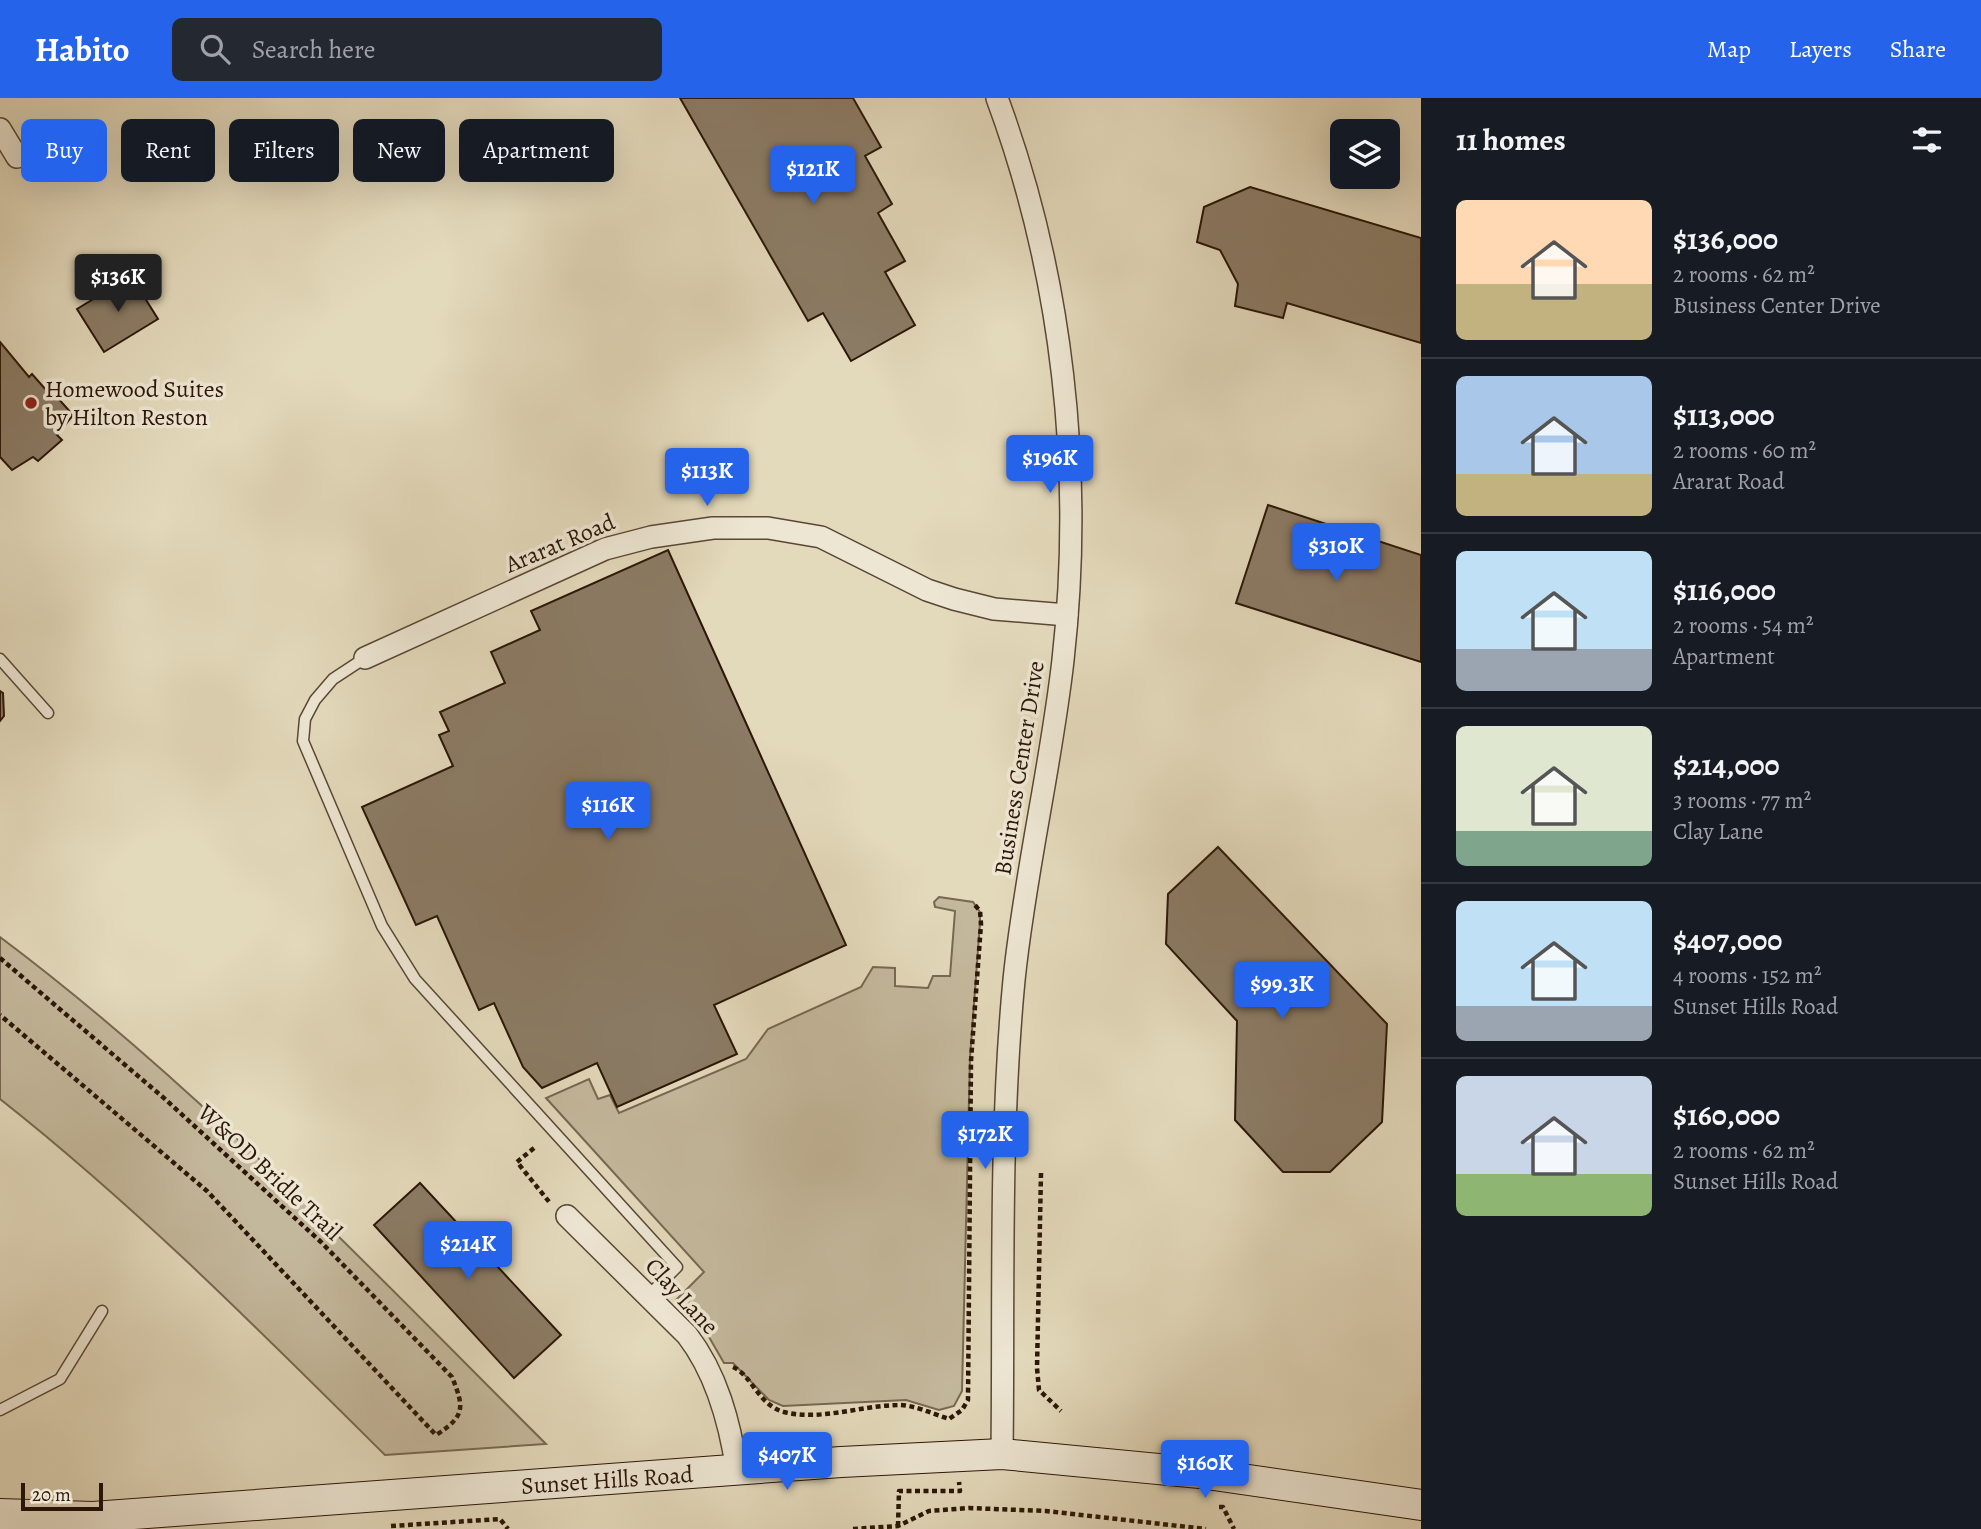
<!DOCTYPE html>
<html lang="en">
<head>
<meta charset="utf-8">
<style>
  body { margin:0; font-family:Alegreya,serif; background:#242831; color:#f1f3f6; height:100vh; display:flex; flex-direction:column; font-size:26px; white-space:nowrap }
  * { box-sizing:border-box; margin:0 }
  p { font-size:23px; color:#9ea1a6 }
  .icon { flex:none; width:38px; height:38px; fill:none; stroke:currentColor; stroke-width:2; stroke-linecap:round; stroke-linejoin:round }
  .map { position:relative; flex:1; overflow:hidden }
  .side { display:flex; flex-direction:column; background:#171b24; width:560px }
  .side>* { flex:none }
  .hud { position:absolute; left:21px; top:21px; width:665px; height:63px; display:flex; gap:14px }
  .tools { position:absolute; left:1330px; top:21px; display:grid; gap:14px }
  .tools a { display:grid; place-items:center; width:70px; height:70px; border-radius:10px; background:#171b24; box-shadow:0 7px 28px #0002; font-size:35px }
  .scale { position:absolute; left:21px; bottom:18px; width:82px; box-sizing:border-box; padding-left:7px; border:4px solid #2b1607; border-top:0; font-size:19px; line-height:24px; white-space:nowrap; color:#2b1607; -webkit-text-stroke:5px #ede6d3; paint-order:stroke }
  .price { position:absolute; translate:-50% -60px; padding:0 16px; border-radius:7px; background:#2563eb; color:#fff; font-size:23px; line-height:46px; filter:drop-shadow(0 2px 4px #0008) }
  .price::after { content:''; position:absolute; left:50%; top:42px; width:21px; height:16px; margin-left:-10px; background:inherit; clip-path:polygon(0 0,100% 0,50% 100%) }
  .price.selected { background:#222; color:#fff }
  ul { padding:0; list-style:none }
  li { display:flex; align-items:center; gap:21px; height:175px; padding:0 35px }
  li+li { border-top:2px solid #363941 }
  li span { display:grid; place-items:center; flex:none; width:196px; height:140px; border-radius:10px; color:#555 }
  li>.icon { margin-inline-start:auto }
  span .icon { width:84px; height:84px; fill:#fffc; stroke-width:1 }
  li b { font-size:30px }
  h2 { display:flex; justify-content:space-between; align-items:center; height:84px; padding:0 35px; font-size:30px }
  .pill { padding:0 24px; border-radius:10px; background:#171b24; box-shadow:0 7px 28px #0002; font-size:24px; line-height:63px }
  .pill.selected { background:#2563eb; color:#fff }
  header { display:flex; align-items:center; gap:42px; box-sizing:border-box; height:98px; padding:0 35px; background:#2563eb; color:#fff }
  header strong { font-size:33px }
  nav { display:flex; gap:38px; margin-inline-start:auto; font-size:24px }
  .search { width:490px; height:63px; background:#242831; display:flex; align-items:center; gap:18px; box-sizing:border-box; padding:0 24px; border-radius:10px; color:#9ea1a6; font-size:26px }
  main { display:flex; flex:1; min-height:0 }
  .map>svg:first-child { display:block }
  .green { fill:#c4b89c; stroke:#786752; stroke-width:2 }
  .building { fill:#8b7b65; stroke:#2b1607; stroke-width:2 }
  .lines { fill:none; stroke-linecap:round; stroke-linejoin:round }
  .lane-casing { stroke:#594734; stroke-width:13 }
  .street-casing { stroke:#594734; stroke-width:24 }
  .secondary-casing { stroke:#2b1607; stroke-width:32 }
  .path { stroke:#2b1607; stroke-width:4.5; stroke-dasharray:5 3.5; stroke-linecap:butt }
  .lane { stroke:#ede6d3; stroke-width:10 }
  .street { stroke:#ede6d3; stroke-width:21 }
  .secondary { stroke:#ede6d3; stroke-width:30 }
  .poi-dot { fill:#8f2418; stroke:#ede6d3; stroke-width:2.5 }
  .labels { text-anchor:middle; dominant-baseline:central; stroke-width:7; stroke-linejoin:round; paint-order:stroke }
  .poi-label { font-size:24px; fill:#2b1607; stroke:#ede6d3; text-anchor:start }
  .street-label { font-size:24px; fill:#2b1607; stroke:#ede6d3 }
</style>
</head>
<body>
<header>
<strong>Habito</strong>
<div class="search"><svg class="icon" aria-label="search" viewBox="0 0 24 24"><circle cx="10" cy="10" r="6"/><path d="M15 15l6 6"/></svg>Search here</div>
<nav><a>Map</a><a>Layers</a><a>Share</a></nav>
</header>
<main>
<div class="map">
<svg width="1421" height="1431" viewBox="0 0 1421 1431">
  <rect width="100%" height="100%" fill="#e3d9bb"/>
  <filter id="stains"><feTurbulence type="fractalNoise" baseFrequency=".00286" numOctaves="4"/><feColorMatrix values="0 0 0 0 .2 0 0 0 0 .09 0 0 0 0 .02 0 0 0 .5 -.17"/></filter>
  <radialGradient id="worn" r=".72"><stop offset=".6" stop-color="#630" stop-opacity="0"/><stop offset="1" stop-color="#630" stop-opacity=".3"/></radialGradient>
  <g class="green">
    <polygon points="939,799 973,804 980,814 980,825 970,960 962,1293 954,1308 939,1312 906,1302 783,1308 769,1302 733,1265 724,1265 709,1239 676,1202 704,1174 546,1000 589,981 598,1001 610,997 619,1015 746,961 768,931 861,889 873,869 895,870 895,888 928,890 933,878 950,878 955,813 935,809 934,804"/>
    <path d="M0,839c199,149 370,332 546,507l-161,11c-124,-123 -248,-248 -385,-356z"/>
  </g>
  <g class="building">
    <polygon points="680,0 853,0 881,49 865,58 892,106 878,115 905,163 885,174 915,227 851,263 823,215 808,223"/>
    <polygon points="1250,89 1421,140 1421,245 1287,205 1283,220 1235,208 1238,186 1220,152 1197,144 1204,109"/>
    <polygon points="131,178 158,221 104,254 77,211"/>
    <polygon points="0,244 29,279 32,276 46,292 49,290 73,317 57,337 62,342 38,363 33,359 12,372 0,359"/>
    <polygon points="1268,407 1421,457 1421,564 1236,505"/>
    <polygon points="668,452 846,847 714,907 737,956 617,1009 597,965 542,990 523,969 494,905 479,912 437,818 416,827 362,709 453,668 439,637 449,633 440,614 505,585 491,554 540,532 531,513"/>
    <polygon points="0,593 3,595 4,618 0,623"/>
    <polygon points="1218,749 1387,926 1382,1024 1330,1074 1283,1074 1235,1022 1237,923 1166,846 1168,796"/>
    <polygon points="420,1085 561,1237 514,1280 374,1127"/>
  </g>
  <g class="lines">
    <g class="lane-casing">
      <g id="lane">
        <polyline points="365,560 333,581 315,602 305,621 303,643 382,828 415,881 677,1169 648,1198"/>
        <polyline points="0,561 48,615"/>
        <polyline points="0,1312 60,1281 102,1213"/>
      </g>
    </g>
    <g class="street-casing">
      <g id="street">
        <path d="M997,0c66,178 87,374 66,562 -12,107 -38,212 -49,320 -15,157 -10,316 -12,474"/>
        <polyline points="0,31 17,59"/>
        <polyline points="365,560 605,451 651,439 713,430 768,430 821,439 927,492 954,501 994,511 1067,517"/>
        <path d="M567,1118l120,119c30,39 43,88 50,136"/>
      </g>
    </g>
    <g class="secondary-casing">
      <polyline id="secondary" points="0,1416 93,1419 841,1364 1002,1356 1200,1375 1421,1407"/>
    </g>
    <g class="path">
      <path d="M0,860l165,141 156,143 131,135c12,30 14,39 -16,58l-229,-244 -207,-176"/>
      <polyline points="534,1050 517,1064 550,1105"/>
      <polyline points="1041,1075 1037,1270 1039,1292 1061,1313"/>
      <path d="M733,1269c19,8 25,38 51,45 36,9 76,-6 113,-7 15,-1 36,9 52,14l13,-9 6,-10 3,-339 10,-137 -1,-13 -6,-7"/>
      <polyline points="1219,1409 1223,1409 1234,1431"/>
      <polyline points="391,1428 500,1421 508,1431"/>
      <polyline points="898,1428 899,1393 960,1393 959,1384"/>
      <polyline points="853,1431 898,1428 929,1413 969,1410 1046,1413 1206,1431"/>
    </g>
    <use href="#lane" class="lane"/>
    <use href="#street" class="street"/>
    <use href="#secondary" class="secondary"/>
  </g>
  <circle class="poi-dot" cx="31" cy="305" r="7"/>
  <g class="labels">
    <g class="poi-label">
      <text x="45" y="291">Homewood Suites<tspan x="45" dy="28">by Hilton Reston</tspan></text>
    </g>
    <g class="street-label">
      <text transform="translate(560 445) rotate(-23)">Ararat Road</text>
      <text transform="translate(1019 670) rotate(-81)">Business Center Drive</text>
      <text transform="translate(270 1074) rotate(43)">W&amp;OD Bridle Trail</text>
      <text transform="translate(682 1198) rotate(47)">Clay Lane</text>
      <text transform="translate(607 1382) rotate(-4)">Sunset Hills Road</text>
    </g>
  </g>
  <rect width="100%" height="100%" filter="url(#stains)"/>
  <rect width="100%" height="100%" fill="url(#worn)"/>
</svg>
<div class="tools">
<a><svg class="icon" aria-label="layers" viewBox="0 0 24 24"><path d="M12 4l9 5-9 5-9-5zM3 14l9 5 9-5"/></svg></a>
</div>
<div class="scale">20 m</div>
<b class="price" style="left:813px;top:108px">$121K</b>
<b class="price selected" style="left:118px;top:216px">$136K</b>
<b class="price" style="left:1050px;top:397px">$196K</b>
<b class="price" style="left:707px;top:410px">$113K</b>
<b class="price" style="left:1336px;top:485px">$310K</b>
<b class="price" style="left:608px;top:744px">$116K</b>
<b class="price" style="left:1282px;top:923px">$99.3K</b>
<b class="price" style="left:985px;top:1073px">$172K</b>
<b class="price" style="left:468px;top:1183px">$214K</b>
<b class="price" style="left:787px;top:1394px">$407K</b>
<b class="price" style="left:1205px;top:1402px">$160K</b>
<div class="hud">
<a class="pill selected">Buy</a>
<a class="pill">Rent</a>
<a class="pill">Filters</a>
<a class="pill">New</a>
<a class="pill">Apartment</a>
</div>
</div>
<section class="side">
<h2>11 homes<svg class="icon" aria-label="filters" viewBox="0 0 24 24"><path d="M4 7h16M4 17h16"/><circle cx="9" cy="7" r="2"/><circle cx="15" cy="17" r="2"/></svg></h2>
<ul>
<li><span style="background:linear-gradient(#ffd9b3 60%,#c2b280 0)"><svg class="icon" aria-label="home" viewBox="0 0 24 24"><path d="M3 11l9-7 9 7M6 9v11h12V9"/></svg></span><div><b>$136,000</b><p>2 rooms · 62 m²</p><p>Business Center Drive</p></div></li>
<li><span style="background:linear-gradient(#a9c7e8 70%,#c2b280 0)"><svg class="icon" aria-label="home" viewBox="0 0 24 24"><path d="M3 11l9-7 9 7M6 9v11h12V9"/></svg></span><div><b>$113,000</b><p>2 rooms · 60 m²</p><p>Ararat Road</p></div></li>
<li><span style="background:linear-gradient(#bfe0f5 70%,#9aa5b1 0)"><svg class="icon" aria-label="home" viewBox="0 0 24 24"><path d="M3 11l9-7 9 7M6 9v11h12V9"/></svg></span><div><b>$116,000</b><p>2 rooms · 54 m²</p><p>Apartment</p></div></li>
<li><span style="background:linear-gradient(#dfe7d0 75%,#7fa58c 0)"><svg class="icon" aria-label="home" viewBox="0 0 24 24"><path d="M3 11l9-7 9 7M6 9v11h12V9"/></svg></span><div><b>$214,000</b><p>3 rooms · 77 m²</p><p>Clay Lane</p></div></li>
<li><span style="background:linear-gradient(#bfe0f5 75%,#9aa5b1 0)"><svg class="icon" aria-label="home" viewBox="0 0 24 24"><path d="M3 11l9-7 9 7M6 9v11h12V9"/></svg></span><div><b>$407,000</b><p>4 rooms · 152 m²</p><p>Sunset Hills Road</p></div></li>
<li><span style="background:linear-gradient(#c9d6e8 70%,#8fb573 0)"><svg class="icon" aria-label="home" viewBox="0 0 24 24"><path d="M3 11l9-7 9 7M6 9v11h12V9"/></svg></span><div><b>$160,000</b><p>2 rooms · 62 m²</p><p>Sunset Hills Road</p></div></li>
</ul>
</section>
</main>
</body>
</html>
